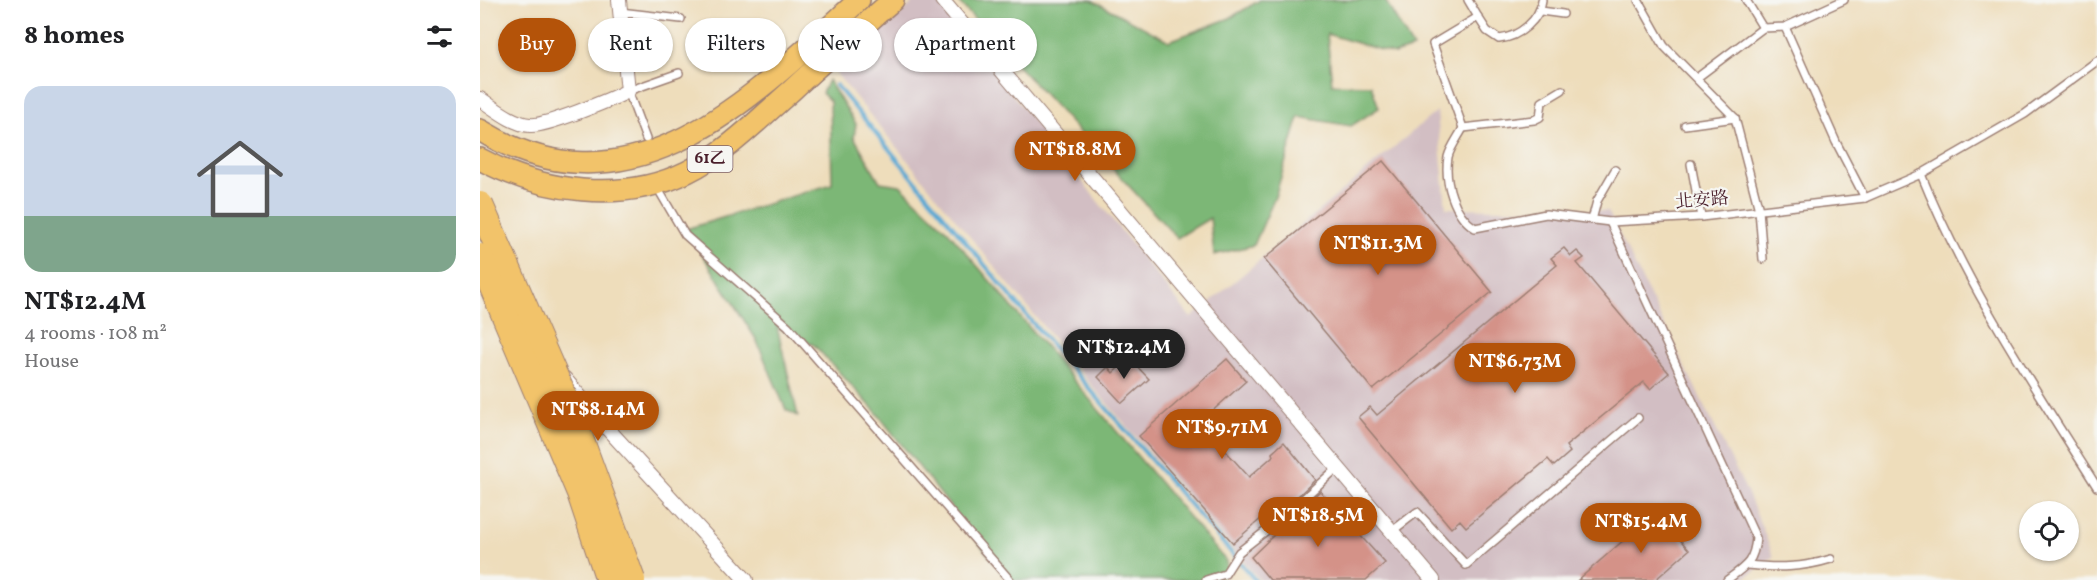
<!DOCTYPE html>
<html lang="en">
<head>
<meta charset="utf-8">
<style>
  body { margin:0; font-family:Vollkorn,"Noto Serif TC",serif; background:#f6f6f6; color:#202124; height:100vh; display:flex; flex-direction:column; font-size:22px; white-space:nowrap }
  * { box-sizing:border-box; margin:0 }
  p { font-size:20px; color:#757577 }
  .icon { flex:none; width:33px; height:33px; fill:none; stroke:currentColor; stroke-width:2; stroke-linecap:round; stroke-linejoin:round }
  .map { position:relative; flex:1; overflow:hidden }
  .side { display:flex; flex-direction:column; background:#fff; width:480px }
  .side>* { flex:none }
  .guide { position:absolute; left:18px; top:18px; width:570px; height:54px; display:flex; gap:12px }
  .fabs { position:absolute; left:1539px; top:501px; display:grid; gap:12px }
  .fabs a { display:grid; place-items:center; width:60px; height:60px; border-radius:50%; background:#fff; box-shadow:0 2px 4px #0004; font-size:30px }
  .price { position:absolute; translate:-50% -51px; padding:0 14px; border-radius:21px; background:#b45309; color:#fff; font-size:20px; line-height:39px; filter:drop-shadow(0 2px 3px #0008) }
  .price::after { content:''; position:absolute; left:50%; top:36px; width:18px; height:14px; margin-left:-9px; background:inherit; clip-path:polygon(0 0,100% 0,50% 100%) }
  .price.on { background:#222; color:#fff }
  ul { padding:0; list-style:none }
  li { display:grid; align-content:center; gap:12px; height:318px; padding:0 24px }
  li span { display:grid; place-items:center; height:186px; border-radius:18px; color:#555 }
  li>.icon { margin-inline-start:auto }
  span .icon { width:108px; height:108px; fill:#fffc; stroke-width:1 }
  li b { font-size:26px }
  h2 { display:flex; justify-content:space-between; align-items:center; height:72px; padding:0 24px; font-size:26px }
  .tag { padding:0 21px; border-radius:27px; background:#fff; box-shadow:0 2px 4px #0004; font-size:21px; line-height:54px }
  .tag.on { background:#b45309; color:#fff }
  main { display:flex; flex:1; min-height:0 }
  .map>svg:first-child { display:block }
  .industrial { fill:#d2bec3 }
  .forest { fill:#7bb776; stroke:#626b50; stroke-width:1.5 }
  .lines { fill:none; stroke-linecap:round; stroke-linejoin:round }
  .stream { stroke:#59a8d3; stroke-width:4 }
  .building { fill:#d49288 }
  .lane-casing { stroke:#9c7e73; stroke-width:10 }
  .street-casing { stroke:#9c7e73; stroke-width:16 }
  .primary-casing { stroke:#9c7e73; stroke-width:24 }
  .lane { stroke:#fff; stroke-width:7 }
  .street { stroke:#fff; stroke-width:14 }
  .primary { stroke:#f2c36a; stroke-width:21 }
  .highway-bridge-casing { stroke:#9c7e73; stroke-width:28; stroke-linecap:butt }
  .highway-bridge { stroke:#f2c36a; stroke-width:26 }
  .labels { text-anchor:middle; dominant-baseline:central; stroke-width:4.5; stroke-linejoin:round; paint-order:stroke }
  .shield { fill:#f6f6f2; stroke:#7e6067; stroke-width:1.5 }
  .shield-label { font-size:16px; font-weight:bold; fill:#4a1f2b }
  .street-label { font-size:18px; fill:#4a1f2b; stroke:#f6f6f2 }
</style>
</head>
<body>
<main>
<section class="side">
<h2>8 homes<svg class="icon" aria-label="filters" viewBox="0 0 24 24"><path d="M4 7h16M4 17h16"/><circle cx="9" cy="7" r="2"/><circle cx="15" cy="17" r="2"/></svg></h2>
<ul>
<li><span style="background:linear-gradient(#c9d6e8 70%,#7fa58c 0)"><svg class="icon" aria-label="home" viewBox="0 0 24 24"><path d="M3 11l9-7 9 7M6 9v11h12V9"/></svg></span><div><b>NT$12.4M</b><p>4 rooms · 108 m²</p><p>House</p></div></li>
</ul>
</section>
<div class="map">
<svg width="1617" height="580" viewBox="0 0 1617 580">
  <rect width="100%" height="100%" fill="#f6f6f2"/>
  <filter id="ink" filterUnits="userSpaceOnUse"><feTurbulence type="fractalNoise" baseFrequency=".0167" numOctaves="2"/><feDisplacementMap in="SourceGraphic" scale="12" xChannelSelector="R" yChannelSelector="G"/><feConvolveMatrix kernelMatrix="1 2 1 2 8 2 1 2 1" color-interpolation-filters="sRGB"/></filter>
  <filter id="wash" filterUnits="userSpaceOnUse"><feTurbulence type="fractalNoise" baseFrequency=".008" numOctaves="4" result="noise"/><feDisplacementMap in="SourceGraphic" scale="24" xChannelSelector="R" yChannelSelector="G"/><feGaussianBlur stdDeviation="1.35" result="paint"/><feColorMatrix in="noise" values="0 0 0 0 0 0 0 0 0 0 0 0 0 0 0 0 0 1.4 0 .05"/><feComposite in="paint" operator="in"/></filter>
  <g filter="url(#wash)">
    <rect width="100%" height="100%" fill="#edb"/>
    <polygon class="industrial" points="436,0 457,0 711,318 957,111 966,208 1128,211 1269,496 1294,557 1262,580 780,580 613,387 355,72"/>
    <g class="forest">
      <polygon points="477,0 612,0 689,41 750,18 780,0 905,0 933,48 914,54 847,34 852,84 891,85 899,108 871,126 819,117 795,197 774,245 734,255 730,218 697,238"/>
      <polygon points="348,80 376,124 374,137 400,182 420,185 468,231 746,561 748,574 732,580 528,580 396,412 334,345 297,327 318,416 306,410 276,339 206,229 352,184 350,101 342,93"/>
    </g>
    <g class="lines">
      <polyline class="stream" points="356,85 557,328 775,580"/>
    </g>
    <g id="blocks">
      <g class="building">
        <polygon points="903,161 1012,292 893,390 784,259"/>
        <polygon points="1084,248 1091,256 1097,251 1104,258 1097,263 1189,373 1170,389 1164,382 1086,446 1090,452 1074,466 1068,459 986,527 980,520 971,528 878,417 890,407 897,415 1077,265 1071,258"/>
        <polygon points="649,358 669,379 642,403 618,377 628,367 633,373"/>
        <polygon points="747,359 766,381 720,422 769,477 793,456 792,453 804,442 835,480 803,510 798,504 753,543 659,436"/>
        <polygon points="840,491 905,563 886,580 790,580 771,557"/>
        <polygon points="1176,512 1209,550 1175,580 1098,580"/>
      </g>
    </g>
  </g>
  <g filter="url(#ink)">
    <use href="#blocks" fill-opacity="0" stroke="#9c7e73" stroke-width="1.5"/>
    <g class="lines">
      <g class="lane-casing">
        <g id="lane">
          <polyline points="988,0 998,17"/>
          <path d="M1062,0c-2,20 -23,37 -43,39l-12,-8 -9,-14 -45,27 30,84c-4,8 -13,20 -15,29 -4,25 6,58 27,71l71,-14 64,8 91,-5 164,-19 56,-24 104,-60 72,-53"/>
          <polyline points="1158,0 1184,46 1255,118 1279,210 1283,259"/>
          <polyline points="1266,0 1283,28"/>
          <polyline points="1061,11 1083,14"/>
          <polyline points="140,12 201,19"/>
          <polyline points="1305,27 1356,142 1385,198"/>
          <polyline points="1218,77 1283,28 1305,27 1364,0"/>
          <polyline points="1205,125 1255,118"/>
          <polyline points="983,128 1054,120 1060,117 1062,102 1082,90"/>
          <polyline points="166,139 148,91 199,73"/>
          <polyline points="1211,164 1221,217"/>
          <path d="M1441,174c45,112 112,211 176,313"/>
          <polyline points="181,194 205,235 308,326 530,580"/>
          <polyline points="1112,220 1117,201 1135,170"/>
          <path d="M1130,222l146,316c-2,24 -10,28 -29,42"/>
          <polyline points="911,532 937,512 986,565 1158,418"/>
          <path d="M1267,565c30,3 55,3 84,-6"/>
          <polyline points="726,580 745,574 759,552 801,519 857,468"/>
        </g>
      </g>
      <g class="street-casing">
        <g id="street">
          <polyline points="462,0 953,580"/>
          <path d="M0,99c14,9 33,25 50,26 15,2 82,-26 98,-34l-9,-91"/>
          <polyline points="84,378 126,427 266,580"/>
        </g>
      </g>
      <g class="primary-casing">
        <g id="primary">
          <path d="M0,130c152,94 274,-34 379,-130"/>
          <path d="M0,159c61,33 142,45 207,13 39,-19 71,-52 104,-81 33,-31 68,-61 102,-91"/>
        </g>
      </g>
      <use href="#lane" class="lane"/>
      <use href="#street" class="street"/>
      <use href="#primary" class="primary"/>
      <g class="highway-bridge-casing">
        <g id="highway-bridge">
          <polyline points="0,205 90,411 152,580"/>
          <polyline points="0,257 100,493 129,580"/>
        </g>
      </g>
      <use href="#highway-bridge" class="highway-bridge"/>
    </g>
  </g>
  <g class="labels">
    <rect class="shield" x="207.5" y="146" width="45" height="26" rx="4.5"/>
    <g class="shield-label">
      <text x="230" y="159">61乙</text>
    </g>
    <g class="street-label">
      <text transform="translate(1222 201) rotate(-5)">北安路</text>
    </g>
  </g>
</svg>
<div class="fabs">
<a><svg class="icon" aria-label="locate" viewBox="0 0 24 24"><circle cx="12" cy="12" r="6"/><path d="M12 2v4M12 18v4M2 12h4M18 12h4"/></svg></a>
</div>
<b class="price" style="left:595px;top:182px">NT$18.8M</b>
<b class="price" style="left:898px;top:276px">NT$11.3M</b>
<b class="price on" style="left:644px;top:380px">NT$12.4M</b>
<b class="price" style="left:1035px;top:394px">NT$6.73M</b>
<b class="price" style="left:118px;top:442px">NT$8.14M</b>
<b class="price" style="left:742px;top:460px">NT$9.71M</b>
<b class="price" style="left:838px;top:548px">NT$18.5M</b>
<b class="price" style="left:1161px;top:554px">NT$15.4M</b>
<div class="guide">
<a class="tag on">Buy</a>
<a class="tag">Rent</a>
<a class="tag">Filters</a>
<a class="tag">New</a>
<a class="tag">Apartment</a>
</div>
</div>
</main>
</body>
</html>
